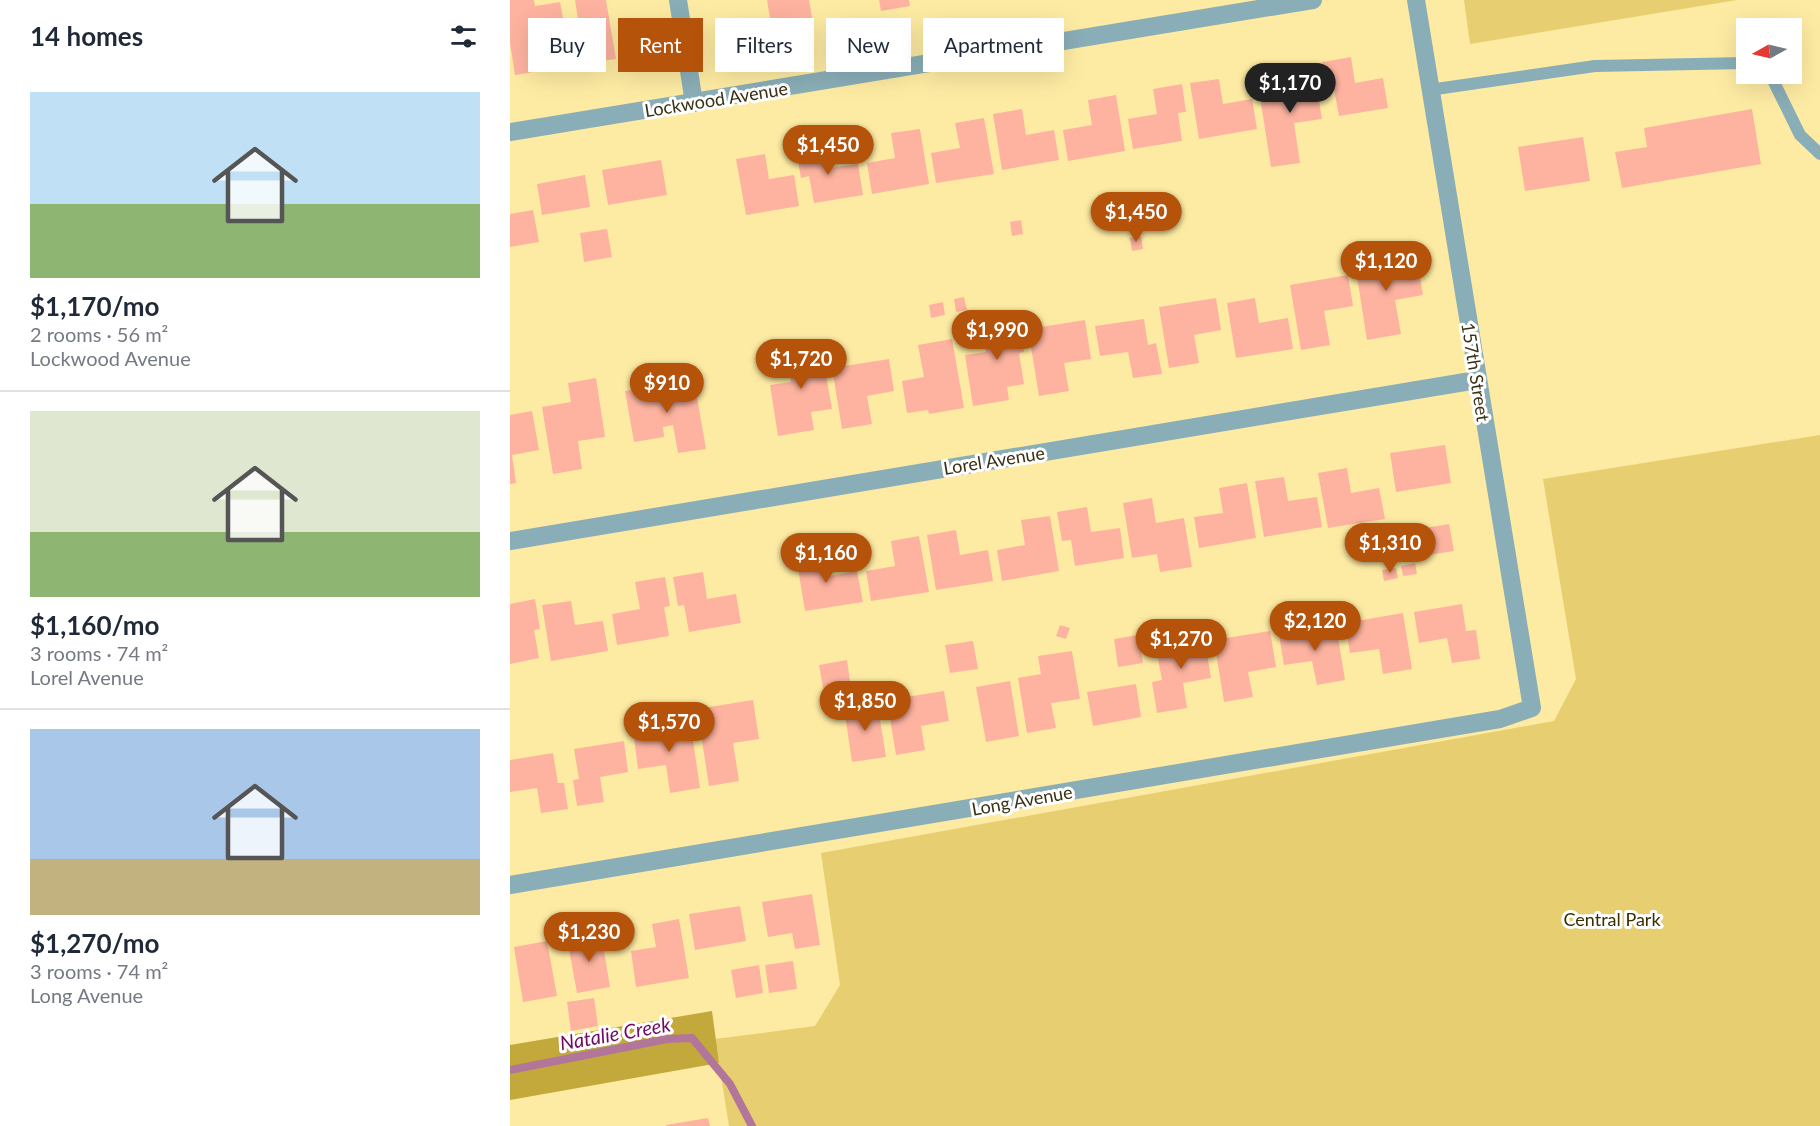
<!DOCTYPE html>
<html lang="en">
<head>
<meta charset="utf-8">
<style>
  body { margin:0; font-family:Lato,sans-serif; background:#f6f6f7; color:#1f2937; height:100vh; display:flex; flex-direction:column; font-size:22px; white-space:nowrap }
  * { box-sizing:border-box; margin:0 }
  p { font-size:20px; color:#747a83 }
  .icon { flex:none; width:33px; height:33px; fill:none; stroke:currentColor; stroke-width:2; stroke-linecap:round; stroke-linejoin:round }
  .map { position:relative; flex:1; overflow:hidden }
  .panel { display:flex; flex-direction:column; background:#fff; width:510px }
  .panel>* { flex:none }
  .banner { position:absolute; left:18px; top:18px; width:570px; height:54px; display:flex; gap:12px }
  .needle { width:39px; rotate:262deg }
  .buttons { position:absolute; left:1226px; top:18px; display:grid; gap:12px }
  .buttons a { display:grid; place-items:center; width:66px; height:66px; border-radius:0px; background:#fff; box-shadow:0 6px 24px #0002; font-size:30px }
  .price { position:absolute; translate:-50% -51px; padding:0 14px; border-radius:21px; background:#b45309; color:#fff; font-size:20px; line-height:39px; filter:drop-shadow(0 2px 3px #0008) }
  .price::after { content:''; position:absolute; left:50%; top:36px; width:18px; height:14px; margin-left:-9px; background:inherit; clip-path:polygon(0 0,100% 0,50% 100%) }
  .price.current { background:#222; color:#fff }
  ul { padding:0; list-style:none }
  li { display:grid; align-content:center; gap:12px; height:318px; padding:0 30px }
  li+li { border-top:2px solid #e0e1e3 }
  li span { display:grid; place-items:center; height:186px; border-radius:0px; color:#555 }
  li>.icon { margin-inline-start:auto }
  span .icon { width:108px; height:108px; fill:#fffc; stroke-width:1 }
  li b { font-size:26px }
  h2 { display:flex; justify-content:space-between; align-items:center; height:72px; padding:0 30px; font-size:26px }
  .tag { padding:0 21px; border-radius:0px; background:#fff; box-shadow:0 6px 24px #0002; font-size:21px; line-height:54px }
  .tag.current { background:#b45309; color:#fff }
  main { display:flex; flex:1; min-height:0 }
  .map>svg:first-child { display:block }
  .green { fill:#e7ce70 }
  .forest { fill:#c3a83b }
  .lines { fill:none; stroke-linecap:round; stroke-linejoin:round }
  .stream { stroke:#b1769a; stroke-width:8 }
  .building { fill:#feb3a0 }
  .lane { stroke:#8aaeb7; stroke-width:12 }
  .street { stroke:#8aaeb7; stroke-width:18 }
  .labels { text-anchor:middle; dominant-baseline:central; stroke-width:6; stroke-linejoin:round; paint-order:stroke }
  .street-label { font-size:18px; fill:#393114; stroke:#fff }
  .park-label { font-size:18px; fill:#3a2f00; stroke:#fff }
  .water-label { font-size:20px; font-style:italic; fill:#6e0a61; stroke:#fff }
</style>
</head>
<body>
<main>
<section class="panel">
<h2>14 homes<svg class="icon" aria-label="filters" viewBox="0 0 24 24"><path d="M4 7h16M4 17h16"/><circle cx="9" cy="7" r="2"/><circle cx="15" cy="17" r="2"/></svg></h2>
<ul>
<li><span style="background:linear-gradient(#bfe0f5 60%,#8fb573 0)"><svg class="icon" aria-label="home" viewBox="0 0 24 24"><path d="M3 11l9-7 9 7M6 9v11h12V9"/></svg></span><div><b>$1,170/mo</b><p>2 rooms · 56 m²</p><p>Lockwood Avenue</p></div></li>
<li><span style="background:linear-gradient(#dfe7d0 65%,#8fb573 0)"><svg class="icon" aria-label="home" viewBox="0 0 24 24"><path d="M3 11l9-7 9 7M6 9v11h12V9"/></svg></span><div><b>$1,160/mo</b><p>3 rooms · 74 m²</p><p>Lorel Avenue</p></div></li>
<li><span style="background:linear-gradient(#a9c7e8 70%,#c2b280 0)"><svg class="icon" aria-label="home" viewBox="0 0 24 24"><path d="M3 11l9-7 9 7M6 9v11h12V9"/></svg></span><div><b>$1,270/mo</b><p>3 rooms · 74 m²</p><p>Long Avenue</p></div></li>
</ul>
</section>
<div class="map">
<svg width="1310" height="1126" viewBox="0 0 1310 1126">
  <rect width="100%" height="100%" fill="#feeba3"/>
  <g class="green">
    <polygon points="954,0 1227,0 960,44"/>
    <polygon points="1310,435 1310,1126 219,1126 205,1039 305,1026 330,985 311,853 1044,721 1066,679 1033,479"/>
  </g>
  <polygon class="forest" points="202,1011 209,1063 0,1100 0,1045"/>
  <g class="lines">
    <polyline class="stream" points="0,1070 157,1039 182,1038 220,1084 242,1126"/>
  </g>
  <g class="building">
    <polygon points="0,0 24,0 25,6 50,2 55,28 29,32 35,70 5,75 0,43"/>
    <polygon points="65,0 96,0 106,59 75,63"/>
    <polygon points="257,0 299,0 303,23 262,30"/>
    <polygon points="369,0 399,0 400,6 371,11"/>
    <polygon points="841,57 845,83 873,78 878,108 829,116 824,89 816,90 812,62"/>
    <polygon points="803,64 812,119 784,123 790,163 761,167 750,97 778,93 775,68"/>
    <polygon points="709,79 713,104 742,99 747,129 689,139 680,83"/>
    <polygon points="672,84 676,112 668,113 672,141 623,149 618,119 647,114 643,89"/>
    <polygon points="606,95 615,151 558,161 553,130 582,125 578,100"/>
    <polygon points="512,109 516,135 544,130 549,160 492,170 483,114"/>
    <polygon points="1242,109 1251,164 1112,188 1105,152 1137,147 1134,128"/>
    <polygon points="474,118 484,174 426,183 421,153 450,148 445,123"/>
    <polygon points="410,129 419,184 362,194 357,163 385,158 381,133"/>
    <polygon points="1073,137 1080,181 1015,191 1008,147"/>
    <polygon points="315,144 319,168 348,164 353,195 304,203 299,176 291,178 286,149"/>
    <polygon points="255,154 259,179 284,175 289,206 236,215 226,159"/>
    <polygon points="151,160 157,195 98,205 92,170"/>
    <polygon points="75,175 80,207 32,215 27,184"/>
    <polygon points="23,210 29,242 0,247 0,214"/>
    <polygon points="626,213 628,227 619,228 617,215"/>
    <polygon points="511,220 513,234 502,236 500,222"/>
    <polygon points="97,229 102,257 74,262 70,233"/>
    <polygon points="631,236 633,249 622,251 620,238"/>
    <polygon points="906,254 913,295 885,300 891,334 857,340 845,264"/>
    <polygon points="838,275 843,306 814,311 820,345 791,350 780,285"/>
    <polygon points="454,297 457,310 446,312 444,299"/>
    <polygon points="706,298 711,330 684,335 689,363 659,368 649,307"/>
    <polygon points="745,298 749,323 778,318 783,349 726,358 717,303"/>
    <polygon points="433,302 435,315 421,318 419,305"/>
    <polygon points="507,312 514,352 509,353 514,384 497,387 499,400 463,406 455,355 476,352 471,319"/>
    <polygon points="634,319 638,345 646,343 652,374 623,378 618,352 590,356 585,326"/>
    <polygon points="575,320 581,359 554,363 559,391 529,396 518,329"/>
    <polygon points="442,339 454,408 419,414 418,410 397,413 392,381 414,377 408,345"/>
    <polygon points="310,341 322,409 301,412 304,430 268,436 260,385 281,382 275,347"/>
    <polygon points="379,359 384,391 357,396 362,424 332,429 322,368"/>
    <polygon points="86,378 95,437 68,441 72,469 43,474 32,407 61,402 58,383"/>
    <polygon points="184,380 196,449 168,453 163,425 153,427 154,437 124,442 115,391"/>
    <polygon points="22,411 29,450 2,455 6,483 0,484 0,415"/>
    <polygon points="935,445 941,483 886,492 880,453"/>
    <polygon points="837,468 841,493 869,488 875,519 818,528 808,473"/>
    <polygon points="774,477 778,501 807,497 812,527 754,537 745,481"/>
    <polygon points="737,483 746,538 689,548 684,517 713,513 709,488"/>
    <polygon points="642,498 646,523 674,518 682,567 650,572 647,554 622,558 613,503"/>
    <polygon points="577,507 581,532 610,528 614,558 565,566 561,540 552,541 547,512"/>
    <polygon points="540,516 549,571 492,581 487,550 515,545 511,520"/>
    <polygon points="939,524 944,551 919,555 915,528"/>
    <polygon points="446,530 450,555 478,550 483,581 426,590 417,535"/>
    <polygon points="409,536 419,592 361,601 356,571 385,566 381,541"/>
    <polygon points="315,551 319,576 347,571 353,602 295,611 286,556"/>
    <polygon points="905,563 907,574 893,576 891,566"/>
    <polygon points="886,568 888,578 874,581 872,570"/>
    <polygon points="193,572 197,599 226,594 231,623 179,632 174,605 168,606 163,577"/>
    <polygon points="155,577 160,606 154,607 159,636 107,645 102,614 130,609 125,582"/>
    <polygon points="25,599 30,629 24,630 29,658 0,664 0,604"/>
    <polygon points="61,601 65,625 93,621 98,651 41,661 32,605"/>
    <polygon points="952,604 956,631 966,630 970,659 942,663 937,638 909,643 904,612"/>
    <polygon points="893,613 902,669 873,674 869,649 840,653 835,623"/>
    <polygon points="550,625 560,628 556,639 546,636"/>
    <polygon points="826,625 835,680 807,685 802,661 774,665 769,635"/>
    <polygon points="693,628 701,678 673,683 677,708 647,713 642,682 652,680 647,654 669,650 666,633"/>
    <polygon points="760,631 766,667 738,672 743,697 714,702 704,640"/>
    <polygon points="628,635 633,663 608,667 604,639"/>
    <polygon points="463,641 468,669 440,673 435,645"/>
    <polygon points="562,651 570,699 541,703 546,728 517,733 508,678 531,674 528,656"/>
    <polygon points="337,660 341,688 314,693 309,665"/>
    <polygon points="500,681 509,736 476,742 466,687"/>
    <polygon points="626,684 631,717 583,726 577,692"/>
    <polygon points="434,691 439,721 411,726 415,750 386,755 377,700"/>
    <polygon points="243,700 249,739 223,743 229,781 199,786 187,709"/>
    <polygon points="367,702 376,757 342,762 334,708"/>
    <polygon points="180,720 190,788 160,793 156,765 128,769 123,730"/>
    <polygon points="114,741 118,772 90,777 94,802 67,806 63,780 69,779 64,749"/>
    <polygon points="43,753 48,783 54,783 58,809 31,813 27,788 0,792 0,760"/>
    <polygon points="302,894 310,945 285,949 282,933 258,937 252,902"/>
    <polygon points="230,906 236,941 185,950 179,914"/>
    <polygon points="169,919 179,978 126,987 121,951 146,947 142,924"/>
    <polygon points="91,933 100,987 67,993 57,938"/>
    <polygon points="37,941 47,996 13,1002 4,947"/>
    <polygon points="283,961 287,989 259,993 255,965"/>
    <polygon points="249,965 253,993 226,998 221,970"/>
    <polygon points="84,998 88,1026 61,1031 57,1002"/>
    <polygon points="198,1118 200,1126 156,1126 156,1125"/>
  </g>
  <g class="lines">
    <g class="lane">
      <polyline points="1260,74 1290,135 1310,154"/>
      <polyline points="919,90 1085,66 1236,63"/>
    </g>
    <g class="street">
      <polyline points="168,0 184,103"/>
      <polyline points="0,132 803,0"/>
      <polyline points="0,541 967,380"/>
      <polyline points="0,885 990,719 1022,708 906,0"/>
    </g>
  </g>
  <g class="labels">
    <g class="street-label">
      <text transform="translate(206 99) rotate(-9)">Lockwood Avenue</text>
      <text transform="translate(966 372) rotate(81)">157th Street</text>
      <text transform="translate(484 460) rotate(-9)">Lorel Avenue</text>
      <text transform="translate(512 800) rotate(-10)">Long Avenue</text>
    </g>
    <g class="park-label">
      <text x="1102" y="919">Central Park</text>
    </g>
    <g class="water-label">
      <text transform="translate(105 1033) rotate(-10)">Natalie Creek</text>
    </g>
  </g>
</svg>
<div class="buttons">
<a><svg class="needle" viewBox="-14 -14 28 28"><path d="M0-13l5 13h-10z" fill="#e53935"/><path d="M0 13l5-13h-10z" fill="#747a83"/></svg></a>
</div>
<b class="price current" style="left:780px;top:114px">$1,170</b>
<b class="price" style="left:318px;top:176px">$1,450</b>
<b class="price" style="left:626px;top:243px">$1,450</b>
<b class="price" style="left:876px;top:292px">$1,120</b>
<b class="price" style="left:487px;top:361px">$1,990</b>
<b class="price" style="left:291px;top:390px">$1,720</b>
<b class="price" style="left:157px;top:414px">$910</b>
<b class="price" style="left:880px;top:574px">$1,310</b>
<b class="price" style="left:316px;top:584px">$1,160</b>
<b class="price" style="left:805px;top:652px">$2,120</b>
<b class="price" style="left:671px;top:670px">$1,270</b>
<b class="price" style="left:355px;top:732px">$1,850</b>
<b class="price" style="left:159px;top:753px">$1,570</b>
<b class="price" style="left:79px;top:963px">$1,230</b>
<div class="banner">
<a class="tag">Buy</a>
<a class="tag current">Rent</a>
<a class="tag">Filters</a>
<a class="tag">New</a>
<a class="tag">Apartment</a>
</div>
</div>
</main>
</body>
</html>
